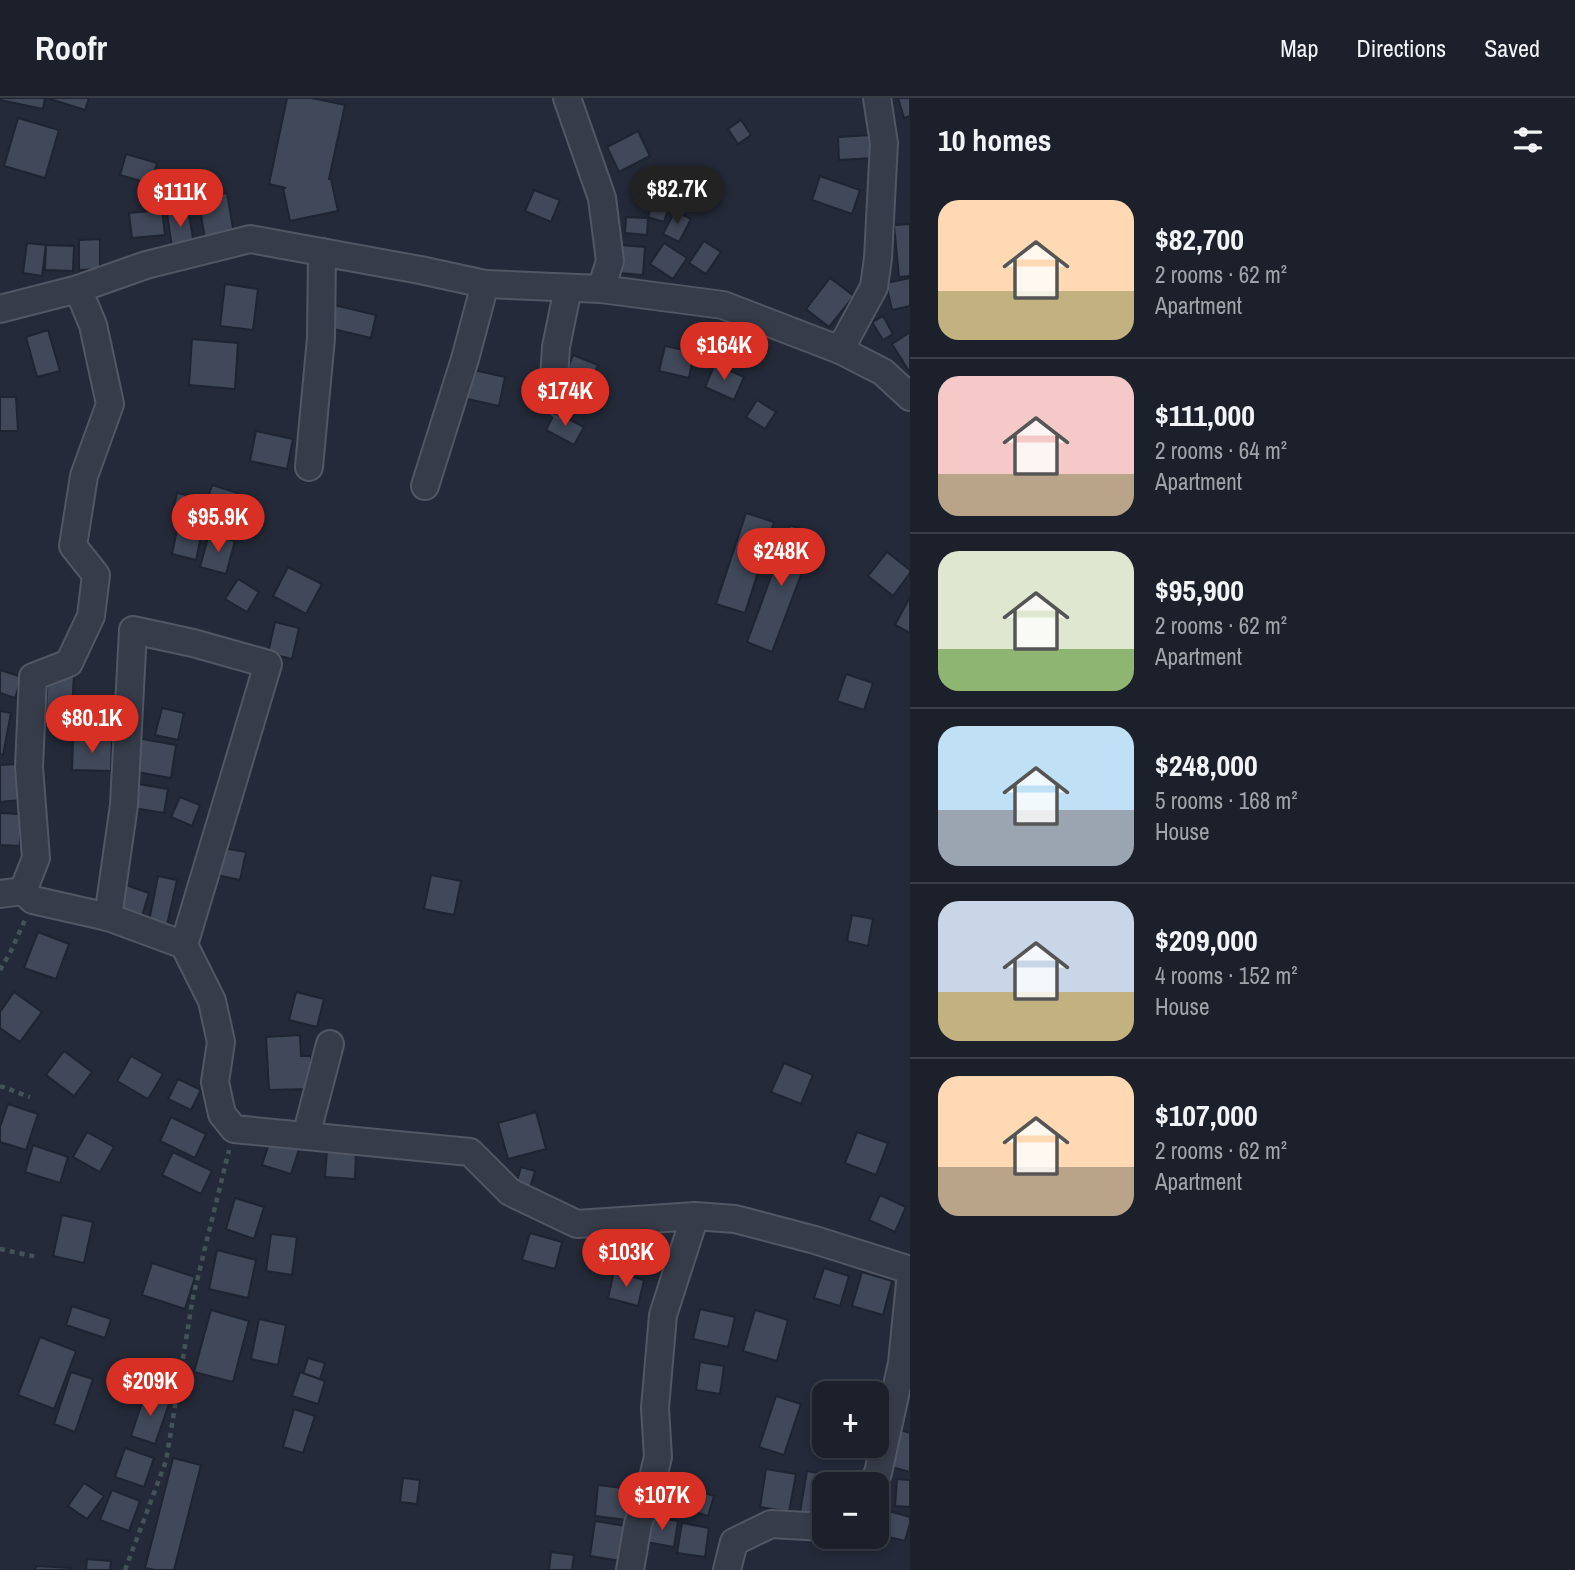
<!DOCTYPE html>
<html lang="en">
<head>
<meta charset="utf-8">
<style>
  body { margin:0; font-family:"Archivo Narrow",sans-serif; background:#242833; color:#f1f3f6; height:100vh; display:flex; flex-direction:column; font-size:26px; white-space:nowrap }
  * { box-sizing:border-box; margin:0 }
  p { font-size:23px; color:#a0a3a9 }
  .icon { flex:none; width:38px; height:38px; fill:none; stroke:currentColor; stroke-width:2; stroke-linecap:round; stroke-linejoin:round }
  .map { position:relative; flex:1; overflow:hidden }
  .sheet { display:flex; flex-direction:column; background:#1b202b; width:665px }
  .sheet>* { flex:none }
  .fabs { position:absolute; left:812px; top:1283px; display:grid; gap:14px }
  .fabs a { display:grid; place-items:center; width:77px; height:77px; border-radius:14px; background:#1b202b; box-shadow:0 4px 10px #0003,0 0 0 2px #393e47; font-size:35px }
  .price { position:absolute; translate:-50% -60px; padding:0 16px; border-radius:24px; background:#d93025; color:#fff; font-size:23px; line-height:46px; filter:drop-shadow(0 2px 4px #0008) }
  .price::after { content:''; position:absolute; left:50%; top:42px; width:21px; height:16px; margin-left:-10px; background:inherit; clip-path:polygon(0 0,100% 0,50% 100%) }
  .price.active { background:#222; color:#fff }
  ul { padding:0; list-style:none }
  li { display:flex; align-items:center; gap:21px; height:175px; padding:0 28px }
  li+li { border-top:2px solid #393e47 }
  li span { display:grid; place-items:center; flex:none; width:196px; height:140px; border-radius:21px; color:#555 }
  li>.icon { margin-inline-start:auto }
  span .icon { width:84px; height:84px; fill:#fffc; stroke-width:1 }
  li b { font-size:30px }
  h2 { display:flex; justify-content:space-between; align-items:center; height:84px; padding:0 28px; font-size:30px }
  header { display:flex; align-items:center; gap:42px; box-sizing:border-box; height:98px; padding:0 35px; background:#1b202b; border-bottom:2px solid #393e47 }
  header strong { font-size:33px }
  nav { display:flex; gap:38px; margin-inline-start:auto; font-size:24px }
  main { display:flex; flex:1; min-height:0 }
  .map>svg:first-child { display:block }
  .building { fill:#404859; stroke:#1e2431; stroke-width:2 }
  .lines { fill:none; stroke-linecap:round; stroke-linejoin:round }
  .minor-casing { stroke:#525765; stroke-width:30 }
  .path { stroke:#435358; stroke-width:4.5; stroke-dasharray:5 5; stroke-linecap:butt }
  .minor { stroke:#373c4a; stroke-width:26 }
</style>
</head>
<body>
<header>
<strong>Roofr</strong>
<nav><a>Map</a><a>Directions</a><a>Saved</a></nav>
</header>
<main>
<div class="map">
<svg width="910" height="1472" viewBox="0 0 910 1472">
  <rect width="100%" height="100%" fill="#242a39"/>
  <g class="building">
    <polygon points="0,0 45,0 43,11 0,2"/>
    <polygon points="47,0 89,0 85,12"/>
    <polygon points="287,0 312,0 345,7 329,81 331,81 338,113 290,123 283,90 286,90 269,86"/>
    <polygon points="898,0 910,0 910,18 904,20"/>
    <polygon points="18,20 59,32 45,80 4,68"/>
    <polygon points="741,22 751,37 738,46 728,31"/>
    <polygon points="638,33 650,58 619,74 607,49"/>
    <polygon points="872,37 873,60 839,62 838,39"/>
    <polygon points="126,56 157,65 151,86 120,77"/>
    <polygon points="820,78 860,92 852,116 812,102"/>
    <polygon points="534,92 560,102 551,124 525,113"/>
    <polygon points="227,95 235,142 206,147 198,99"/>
    <polygon points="654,100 670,106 664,124 648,119"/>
    <polygon points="188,111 194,146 172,150 167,115"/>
    <polygon points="162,112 165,137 132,140 129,115"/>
    <polygon points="675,113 691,121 679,144 663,136"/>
    <polygon points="626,119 648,120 647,137 625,135"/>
    <polygon points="910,126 910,178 899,179 894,127"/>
    <polygon points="100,141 100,171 79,172 79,142"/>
    <polygon points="704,143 721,154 706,176 689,165"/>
    <polygon points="27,145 46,147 42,178 23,175"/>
    <polygon points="664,145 687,160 673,181 650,166"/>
    <polygon points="46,147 74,148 73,173 45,172"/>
    <polygon points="621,147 645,149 643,177 618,175"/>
    <polygon points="830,180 854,198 829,229 806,211"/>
    <polygon points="910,180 910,208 892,212 886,185"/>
    <polygon points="225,186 258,191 253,232 220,228"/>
    <polygon points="334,207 376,217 371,240 329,230"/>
    <polygon points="883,218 893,236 883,242 872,224"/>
    <polygon points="48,232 60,273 37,279 26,239"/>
    <polygon points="910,234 910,275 892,246"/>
    <polygon points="192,241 238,245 235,291 189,287"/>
    <polygon points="665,248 694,254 689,280 659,273"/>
    <polygon points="573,257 598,267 591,284 566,274"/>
    <polygon points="715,266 744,279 734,302 705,289"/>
    <polygon points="469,271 505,279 499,308 463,300"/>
    <polygon points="0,299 16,299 18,333 0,333"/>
    <polygon points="757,302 776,314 765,331 746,319"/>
    <polygon points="555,314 584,329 574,347 546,332"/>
    <polygon points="256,333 293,341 287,371 250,363"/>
    <polygon points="212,387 238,395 228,430 201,422"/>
    <polygon points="177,395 201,400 196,423 172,417"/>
    <polygon points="746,415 774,424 745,515 716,506"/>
    <polygon points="179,423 203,429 196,462 172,456"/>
    <polygon points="790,427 816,437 772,554 747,544"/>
    <polygon points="209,436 235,443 226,476 200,469"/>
    <polygon points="887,454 910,472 910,475 893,498 868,478"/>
    <polygon points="288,469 322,486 306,516 273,498"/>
    <polygon points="238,481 259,494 247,514 225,501"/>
    <polygon points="910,499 910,535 895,527"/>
    <polygon points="275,524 299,530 292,561 268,555"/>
    <polygon points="0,572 22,579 15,600 0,595"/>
    <polygon points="48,575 74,577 72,613 46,612"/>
    <polygon points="846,576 873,585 864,612 837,603"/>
    <polygon points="162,610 184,615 178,642 155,637"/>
    <polygon points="0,613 11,615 3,657 0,656"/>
    <polygon points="137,640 176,647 171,680 131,673"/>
    <polygon points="73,641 112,642 111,673 72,672"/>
    <polygon points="16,666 20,702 0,704 0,667"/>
    <polygon points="132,685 168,691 164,715 128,709"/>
    <polygon points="180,699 200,707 192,728 171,719"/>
    <polygon points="0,715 20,716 20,748 0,747"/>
    <polygon points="223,750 246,754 240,782 217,777"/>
    <polygon points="431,777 461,783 454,817 424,811"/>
    <polygon points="158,778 177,782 167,827 149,823"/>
    <polygon points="126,787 149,795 141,821 118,813"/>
    <polygon points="852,817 873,821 868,848 847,843"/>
    <polygon points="38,834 69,846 56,881 24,870"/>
    <polygon points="14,894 42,914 20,944 0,930 0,914"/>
    <polygon points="296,894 324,901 317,929 289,922"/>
    <polygon points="300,937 301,958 311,958 312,991 269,992 266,939"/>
    <polygon points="64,953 92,974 74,998 46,977"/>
    <polygon points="131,958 163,976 148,1001 117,983"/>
    <polygon points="784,965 813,977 801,1006 771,994"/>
    <polygon points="178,981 201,992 191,1012 168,1001"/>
    <polygon points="8,1006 38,1016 26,1052 0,1044 0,1029"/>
    <polygon points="536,1014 546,1051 508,1061 498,1025"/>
    <polygon points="171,1019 206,1036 195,1060 160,1043"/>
    <polygon points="87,1034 114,1049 100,1074 73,1059"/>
    <polygon points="857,1034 888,1045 876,1077 845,1065"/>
    <polygon points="272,1036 301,1045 291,1076 262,1067"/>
    <polygon points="33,1047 68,1059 60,1085 25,1074"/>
    <polygon points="327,1051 356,1053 355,1081 325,1079"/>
    <polygon points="173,1054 212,1073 201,1096 162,1077"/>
    <polygon points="521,1069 535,1073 530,1090 516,1086"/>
    <polygon points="880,1097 906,1109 895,1134 869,1122"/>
    <polygon points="235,1100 264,1109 254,1141 226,1131"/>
    <polygon points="62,1117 93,1124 84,1165 53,1158"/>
    <polygon points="530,1135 562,1144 555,1171 522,1162"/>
    <polygon points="271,1136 297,1139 292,1177 266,1173"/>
    <polygon points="217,1152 256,1162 248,1200 209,1191"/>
    <polygon points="152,1165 195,1179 185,1211 142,1197"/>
    <polygon points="824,1170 849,1178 840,1208 814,1200"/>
    <polygon points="614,1174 644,1182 638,1208 608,1200"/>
    <polygon points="862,1174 892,1183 883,1217 852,1208"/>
    <polygon points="72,1208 111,1221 105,1240 66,1227"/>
    <polygon points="700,1211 735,1219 728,1249 693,1241"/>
    <polygon points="211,1212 249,1223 233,1284 194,1274"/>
    <polygon points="755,1212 788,1222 777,1263 743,1253"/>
    <polygon points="259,1221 286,1227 278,1267 251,1261"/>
    <polygon points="40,1239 76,1253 54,1311 18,1297"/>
    <polygon points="308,1260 325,1265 320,1281 303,1276"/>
    <polygon points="700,1264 724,1268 720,1296 696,1292"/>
    <polygon points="71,1274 93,1281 75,1334 54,1326"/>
    <polygon points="300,1274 325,1283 318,1306 292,1298"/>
    <polygon points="145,1295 170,1303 155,1346 131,1338"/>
    <polygon points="776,1298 801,1306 784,1357 759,1349"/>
    <polygon points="294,1311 315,1318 303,1355 283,1349"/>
    <polygon points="897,1331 910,1335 910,1374 888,1368"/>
    <polygon points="125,1350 154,1360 144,1389 115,1379"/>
    <polygon points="173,1360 201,1367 174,1472 155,1472 145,1470"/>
    <polygon points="766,1371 796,1376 789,1414 760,1409"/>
    <polygon points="807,1373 833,1378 832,1386 824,1386 824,1418 800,1414"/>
    <polygon points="403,1380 420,1382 417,1406 400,1404"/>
    <polygon points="897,1381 910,1382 910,1409 895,1408"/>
    <polygon points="84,1385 104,1398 87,1421 68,1408"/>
    <polygon points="598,1387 631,1391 627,1422 595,1418"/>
    <polygon points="686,1389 714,1398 708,1418 680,1409"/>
    <polygon points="112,1392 140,1403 129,1433 100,1422"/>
    <polygon points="878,1410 910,1419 910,1425 905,1443 877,1436"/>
    <polygon points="650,1418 678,1423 674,1449 646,1444"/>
    <polygon points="595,1423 626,1428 621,1463 590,1458"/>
    <polygon points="682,1425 709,1430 705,1459 677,1455"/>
    <polygon points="551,1454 574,1457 572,1472 549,1472"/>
    <polygon points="87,1461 111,1463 110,1472 86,1472"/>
    <polygon points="36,1468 71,1470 70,1472 35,1472"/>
  </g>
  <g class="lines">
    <g class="minor-casing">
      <g id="minor">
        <polyline points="567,0 602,100 610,163 601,191"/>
        <polyline points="0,211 78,191 146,167 250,141 420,172 485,186 601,191 723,207 840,252 883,274 910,299"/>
        <polyline points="840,252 874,189 878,160 884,45 877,0"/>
        <polyline points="561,306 554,280 556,249 568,190"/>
        <polyline points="309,369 321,240 322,154"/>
        <polyline points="425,388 465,261 485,186"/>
        <polyline points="23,793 36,760 29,669 33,579 69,565 91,518 96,477 73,448 84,378 110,306 93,227 78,191"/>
        <polyline points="0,796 23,793 33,802 108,819 184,847 212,903 221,944 215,984 222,1016 234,1031 470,1054 510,1094 577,1126 695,1118 735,1121 815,1142 910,1172"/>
        <polyline points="108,819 124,707 133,532 193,545 268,566 184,847"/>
        <polyline points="306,1038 330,946"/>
        <polyline points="872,1386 878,1375 902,1265 910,1185"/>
        <polyline points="630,1472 638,1426 650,1392 658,1359 655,1310 663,1217 695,1118"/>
        <polyline points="727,1472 734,1444 771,1426 824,1429"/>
      </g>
    </g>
    <g class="path">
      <polyline points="0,872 11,853 25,822"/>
      <polyline points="0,988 30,999"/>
      <polyline points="0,1151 37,1159"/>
      <polyline points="125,1472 166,1363 193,1199 229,1052"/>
    </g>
    <use href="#minor" class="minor"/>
  </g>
</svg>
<div class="fabs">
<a>+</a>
<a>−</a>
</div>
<b class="price active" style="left:677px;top:128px">$82.7K</b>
<b class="price" style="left:180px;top:131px">$111K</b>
<b class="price" style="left:724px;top:284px">$164K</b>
<b class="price" style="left:565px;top:330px">$174K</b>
<b class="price" style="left:218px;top:456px">$95.9K</b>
<b class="price" style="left:781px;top:490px">$248K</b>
<b class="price" style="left:92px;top:657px">$80.1K</b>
<b class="price" style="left:626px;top:1191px">$103K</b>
<b class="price" style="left:150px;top:1320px">$209K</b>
<b class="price" style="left:662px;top:1434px">$107K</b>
</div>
<section class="sheet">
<h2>10 homes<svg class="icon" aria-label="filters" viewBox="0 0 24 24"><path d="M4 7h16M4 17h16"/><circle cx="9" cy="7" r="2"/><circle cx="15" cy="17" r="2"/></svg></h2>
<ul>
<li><span style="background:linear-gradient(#ffd9b3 65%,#c2b280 0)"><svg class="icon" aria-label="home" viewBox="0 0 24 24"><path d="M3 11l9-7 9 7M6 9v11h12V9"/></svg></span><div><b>$82,700</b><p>2 rooms · 62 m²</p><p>Apartment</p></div></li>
<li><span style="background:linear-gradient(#f6c9c9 70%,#b9a48a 0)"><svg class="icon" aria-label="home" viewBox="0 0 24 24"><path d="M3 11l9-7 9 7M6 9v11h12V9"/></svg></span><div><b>$111,000</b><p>2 rooms · 64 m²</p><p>Apartment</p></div></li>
<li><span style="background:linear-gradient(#dfe7d0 70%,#8fb573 0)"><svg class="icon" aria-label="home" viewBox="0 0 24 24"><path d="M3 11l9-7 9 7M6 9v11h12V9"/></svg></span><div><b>$95,900</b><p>2 rooms · 62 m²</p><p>Apartment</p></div></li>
<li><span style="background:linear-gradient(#bfe0f5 60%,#9aa5b1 0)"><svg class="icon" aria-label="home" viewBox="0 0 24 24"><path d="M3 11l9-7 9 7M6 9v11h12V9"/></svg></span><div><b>$248,000</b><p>5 rooms · 168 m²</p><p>House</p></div></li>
<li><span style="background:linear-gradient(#c9d6e8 65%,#c2b280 0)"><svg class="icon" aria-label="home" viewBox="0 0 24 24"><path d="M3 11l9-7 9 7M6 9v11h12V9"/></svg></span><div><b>$209,000</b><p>4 rooms · 152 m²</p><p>House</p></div></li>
<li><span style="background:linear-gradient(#ffd9b3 65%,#b9a48a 0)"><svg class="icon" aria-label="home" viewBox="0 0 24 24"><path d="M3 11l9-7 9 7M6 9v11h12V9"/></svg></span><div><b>$107,000</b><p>2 rooms · 62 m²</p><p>Apartment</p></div></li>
</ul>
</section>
</main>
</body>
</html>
